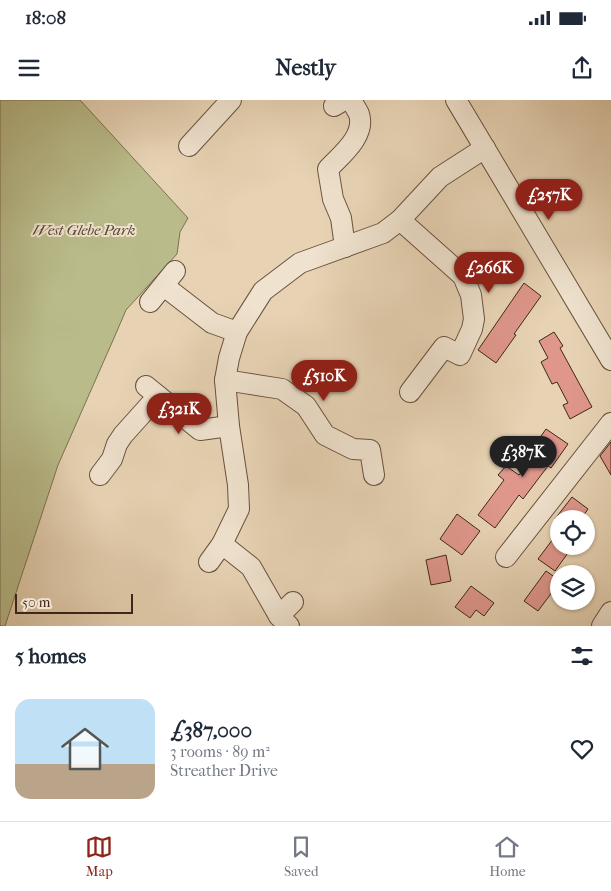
<!DOCTYPE html>
<html lang="en">
<head>
<meta charset="utf-8">
<style>
  body { margin:0; font-family:"IM FELL French Canon",serif; background:#f6f6f7; color:#1f2937; height:100vh; display:flex; flex-direction:column; font-size:19px; white-space:nowrap }
  * { box-sizing:border-box; margin:0 }
  p { font-size:16px; color:#747a83 }
  .icon { flex:none; width:28px; height:28px; fill:none; stroke:currentColor; stroke-width:2; stroke-linecap:round; stroke-linejoin:round }
  .map { position:relative; height:526px; overflow:hidden }
  .sheet { display:flex; flex-direction:column; background:#fff; flex:1 }
  .sheet>* { flex:none }
  .tools { position:absolute; left:550px; top:410px; display:grid; gap:10px }
  .tools a { display:grid; place-items:center; width:45px; height:45px; border-radius:50%; background:#fff; box-shadow:0 1px 4px #0004; font-size:25px }
  .scale { position:absolute; left:15px; bottom:12px; width:118px; box-sizing:border-box; padding-left:5px; border:2px solid #402719; border-top:0; font-size:14px; line-height:18px; white-space:nowrap; color:#402719; -webkit-text-stroke:4px #efe2ce; paint-order:stroke }
  .price { position:absolute; translate:-50% -42px; padding:0 11px; border-radius:18px; background:#8f2418; color:#fff; font-size:16px; line-height:32px; filter:drop-shadow(0 1px 2px #0008) }
  .price::after { content:''; position:absolute; left:50%; top:30px; width:15px; height:11px; margin-left:-8px; background:inherit; clip-path:polygon(0 0,100% 0,50% 100%) }
  .price.active { background:#222; color:#fff }
  ul { padding:0; list-style:none }
  li { display:flex; align-items:center; gap:15px; height:125px; padding:0 15px }
  li+li { border-top:1px solid #e0e1e3 }
  li span { display:grid; place-items:center; flex:none; width:140px; height:100px; border-radius:15px; color:#555 }
  li>.icon { margin-inline-start:auto }
  span .icon { width:60px; height:60px; fill:#fffc; stroke-width:1 }
  li b { font-size:21px }
  h2 { display:flex; justify-content:space-between; align-items:center; height:60px; padding:0 15px; font-size:21px }
  .status { display:flex; justify-content:space-between; align-items:center; height:35px; padding:0 25px; background:#fff; direction:ltr }
  .status svg { height:14px; fill:currentColor }
  header { display:flex; justify-content:space-between; align-items:center; height:65px; padding:0 15px; background:#fff; font-size:22px; font-weight:700 }
  .menu { display:flex; justify-content:space-around; align-items:center; height:70px; border-top:1px solid #e0e1e3; background:#fff; font-size:14px; color:#747a83 }
  .menu a { display:grid; justify-items:center; gap:2px }
  .menu .active { color:#8f2418 }
  .map>svg:first-child { display:block }
  .green { fill:#b9bb8a; stroke:#7c7152 }
  .building { fill:#df978c; stroke:#402719 }
  .lines { fill:none; stroke-linecap:round; stroke-linejoin:round }
  .minor-casing { stroke:#6a5240; stroke-width:22 }
  .minor { stroke:#efe2ce; stroke-width:20 }
  .labels { text-anchor:middle; dominant-baseline:central; stroke-width:4; stroke-linejoin:round; paint-order:stroke }
  .park-label { font-size:15px; font-style:italic; fill:#584530; stroke:#efe2ce }
</style>
</head>
<body>
<div class="status"><b>18:08</b><svg viewBox="0 0 49 12"><path d="M0 12V9h3v3zM5 12V6h3v6zM10 12V3h3v9zM15 12V0h3v12zM26 1h20v11H26zM47 4h2v5h-2z"/></svg></div>
<header><svg class="icon" aria-label="menu" viewBox="0 0 24 24"><path d="M4 6h16M4 12h16M4 18h16"/></svg>Nestly<svg class="icon" aria-label="share" viewBox="0 0 24 24"><path d="M12 15V3M7 8l5-5 5 5M5 13v7h14v-7"/></svg></header>
<div class="map">
<svg width="611" height="526" viewBox="0 0 611 526">
  <rect width="100%" height="100%" fill="#e7d3b4"/>
  <filter id="stains"><feTurbulence type="fractalNoise" baseFrequency=".004" numOctaves="4"/><feColorMatrix values="0 0 0 0 .2 0 0 0 0 .09 0 0 0 0 .02 0 0 0 .5 -.17"/></filter>
  <radialGradient id="worn" r=".72"><stop offset=".6" stop-color="#630" stop-opacity="0"/><stop offset="1" stop-color="#630" stop-opacity=".3"/></radialGradient>
  <polygon class="green" points="0,0 80,0 188,118 180,132 177,154 126,210 114,238 58,365 5,526 0,526"/>
  <g class="building">
    <polygon points="524,183 541,196 514,234 516,235 496,263 478,250"/>
    <polygon points="554,232 563,246 560,248 592,307 570,319 563,305 568,303 557,282 552,284 541,262 548,258 539,241"/>
    <polygon points="546,329 568,344 551,368 548,366 523,399 519,395 495,428 478,415 504,380 498,375 506,366 519,375 534,356 529,353"/>
    <polygon points="611,342 611,375 600,356"/>
    <polygon points="572,397 588,409 581,419 555,419"/>
    <polygon points="457,414 480,431 462,455 440,439"/>
    <polygon points="559,431 559,446 573,446 555,471 538,459"/>
    <polygon points="446,455 451,481 431,485 426,460"/>
    <polygon points="546,471 559,480 559,483 538,511 524,501"/>
    <polygon points="471,486 494,503 484,516 476,510 470,518 455,507"/>
  </g>
  <g class="lines">
    <g class="minor-casing">
      <g id="minor">
        <polyline points="456,0 611,260"/>
        <polyline points="334,6 344,0"/>
        <polyline points="189,46 231,0"/>
        <polyline points="400,120 463,176 471,195 474,219 472,229 460,255 444,247 410,292"/>
        <path d="M345,147l-4,-29 -8,-19 -5,-30c13,-14 38,-33 31,-55 -2,-4 -5,-9 -8,-14"/>
        <polyline points="164,186 212,223 237,232"/>
        <polyline points="150,202 175,171"/>
        <polyline points="225,280 282,289 306,306 325,335 353,349 370,350 374,375"/>
        <polyline points="146,286 200,330 229,326"/>
        <polyline points="100,375 112,359 117,344 123,335 158,296"/>
        <polyline points="222,444 251,467 279,516 289,526"/>
        <polyline points="506,457 611,323"/>
        <polyline points="209,462 222,444 239,409 238,385 229,326 225,280 229,258 237,232 263,191 300,163 383,133 400,120 440,77 485,48"/>
        <polyline points="279,516 293,502"/>
        <polyline points="602,526 611,512"/>
      </g>
    </g>
    <use href="#minor" class="minor"/>
  </g>
  <g class="labels">
    <g class="park-label">
      <text x="84" y="130">West Glebe Park</text>
    </g>
  </g>
  <rect width="100%" height="100%" filter="url(#stains)"/>
  <rect width="100%" height="100%" fill="url(#worn)"/>
</svg>
<div class="tools">
<a><svg class="icon" aria-label="locate" viewBox="0 0 24 24"><circle cx="12" cy="12" r="6"/><path d="M12 2v4M12 18v4M2 12h4M18 12h4"/></svg></a>
<a><svg class="icon" aria-label="layers" viewBox="0 0 24 24"><path d="M12 4l9 5-9 5-9-5zM3 14l9 5 9-5"/></svg></a>
</div>
<div class="scale">50 m</div>
<b class="price" style="left:549px;top:121px">£257K</b>
<b class="price" style="left:489px;top:194px">£266K</b>
<b class="price" style="left:324px;top:302px">£510K</b>
<b class="price" style="left:179px;top:335px">£321K</b>
<b class="price active" style="left:523px;top:378px">£387K</b>
</div>
<section class="sheet">
<h2>5 homes<svg class="icon" aria-label="filters" viewBox="0 0 24 24"><path d="M4 7h16M4 17h16"/><circle cx="9" cy="7" r="2"/><circle cx="15" cy="17" r="2"/></svg></h2>
<ul>
<li><span style="background:linear-gradient(#bfe0f5 65%,#b9a48a 0)"><svg class="icon" aria-label="home" viewBox="0 0 24 24"><path d="M3 11l9-7 9 7M6 9v11h12V9"/></svg></span><div><b>£387,000</b><p>3 rooms · 89 m²</p><p>Streather Drive</p></div><svg class="icon" aria-label="heart" viewBox="0 0 24 24"><path d="M12 20l-8-8c-3-5 5-10 8-4 3-6 11-1 8 4z"/></svg></li>
</ul>
</section>
<nav class="menu">
<a class="active"><svg class="icon" aria-label="map" viewBox="0 0 24 24"><path d="M3 6l6-2 6 2 6-2v14l-6 2-6-2-6 2zM9 4v14M15 6v14"/></svg>Map</a>
<a><svg class="icon" aria-label="saved" viewBox="0 0 24 24"><path d="M7 4h10v16l-5-4-5 4z"/></svg>Saved</a>
<a><svg class="icon" aria-label="home" viewBox="0 0 24 24"><path d="M3 11l9-7 9 7M6 9v11h12V9"/></svg>Home</a>
</nav>
</body>
</html>
